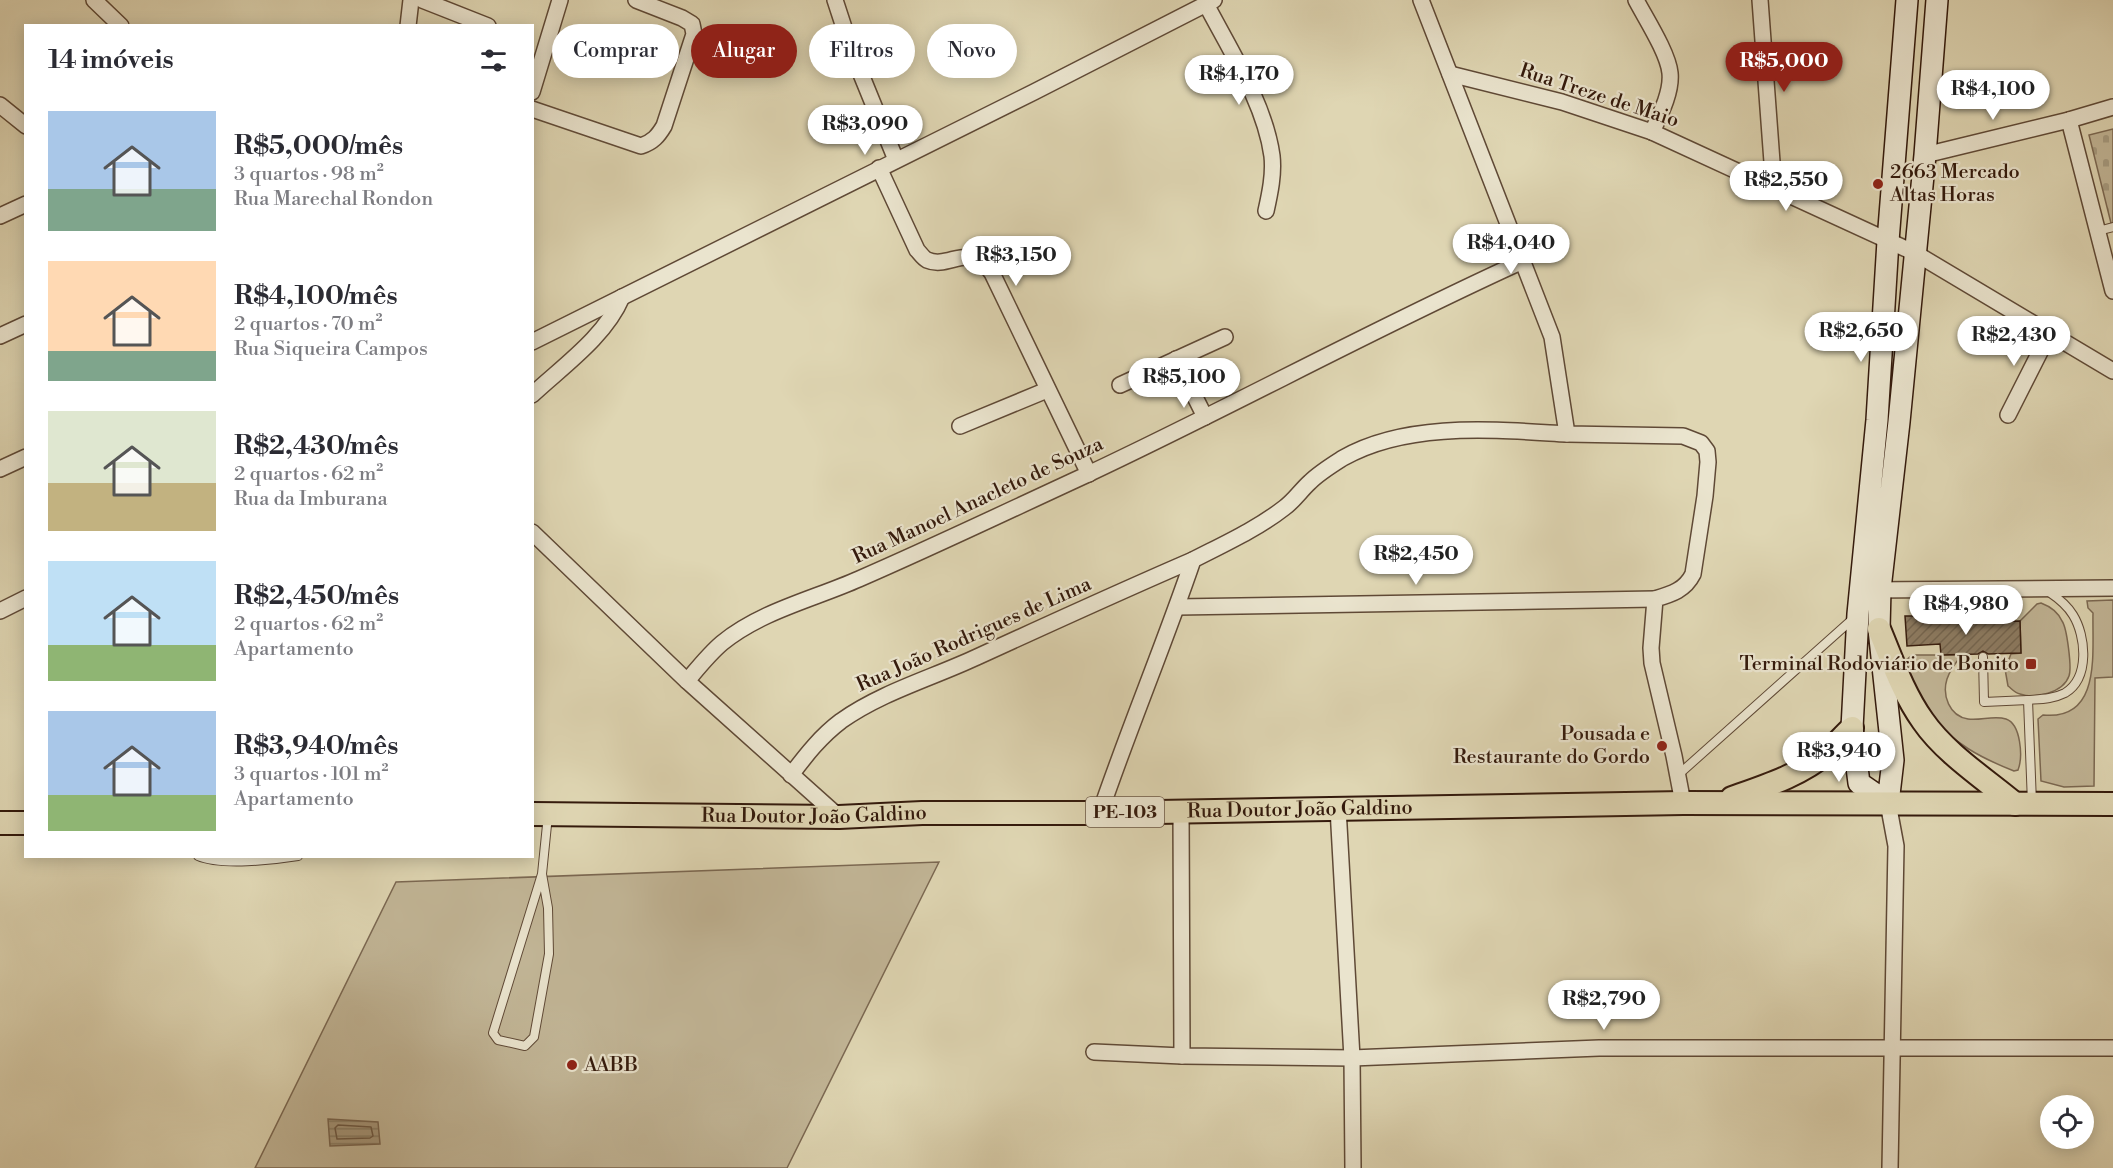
<!DOCTYPE html>
<html lang="pt">
<head>
<meta charset="utf-8">
<style>
  body { margin:0; font-family:"Libre Bodoni",serif; background:#f7f7f7; color:#2b2b33; height:100vh; display:flex; flex-direction:column; font-size:22px; white-space:nowrap }
  * { box-sizing:border-box; margin:0 }
  p { font-size:20px; color:#7c7c81 }
  .icon { flex:none; width:33px; height:33px; fill:none; stroke:currentColor; stroke-width:2; stroke-linecap:round; stroke-linejoin:round }
  .map { position:relative; flex:1; overflow:hidden }
  .details { position:absolute; left:24px; top:24px; width:510px; height:834px; display:flex; flex-direction:column; background:#fff; border-radius:0px; box-shadow:0 3px 15px #0003 }
  .details>* { flex:none }
  .banner { position:absolute; left:552px; top:24px; width:570px; height:54px; display:flex; gap:12px }
  .tools { position:absolute; left:2040px; top:1095px; display:grid; gap:12px }
  .tools a { display:grid; place-items:center; width:54px; height:54px; border-radius:50%; background:#fff; box-shadow:0 3px 15px #0003; font-size:30px }
  .price { position:absolute; translate:-50% -51px; padding:0 14px; border-radius:21px; background:#fff; color:#222; font-size:20px; line-height:39px; filter:drop-shadow(0 2px 3px #0008) }
  .price::after { content:''; position:absolute; left:50%; top:36px; width:18px; height:14px; margin-left:-9px; background:inherit; clip-path:polygon(0 0,100% 0,50% 100%) }
  .price.selected { background:#8f2418; color:#fff }
  ul { padding:0; list-style:none }
  li { display:flex; align-items:center; gap:18px; height:150px; padding:0 24px }
  li span { display:grid; place-items:center; flex:none; width:168px; height:120px; border-radius:0px; color:#555 }
  li>.icon { margin-inline-start:auto }
  span .icon { width:72px; height:72px; fill:#fffc; stroke-width:1 }
  li b { font-size:26px }
  h2 { display:flex; justify-content:space-between; align-items:center; height:72px; padding:0 24px; font-size:26px }
  .tag { padding:0 21px; border-radius:27px; background:#fff; box-shadow:0 3px 15px #0003; font-size:21px; line-height:54px }
  .tag.selected { background:#8f2418; color:#fff }
  .map>svg:first-child { display:block }
  .green { fill:#c2b697; stroke:#7b6852; stroke-width:1.5 }
  .cemetery { fill:url(#cemetery-stones); stroke:#7b6852; stroke-width:1.5 }
  .water { fill:url(#water-rules); stroke:#78644e; stroke-width:1.5 }
  .lines { fill:none; stroke-linecap:round; stroke-linejoin:round }
  .shore { stroke:#6c5843; stroke-width:1.5 }
  .building { fill:url(#building-hatch); stroke:#341a0c; stroke-width:1.5 }
  .lane-casing { stroke:#5f4936; stroke-width:10 }
  .street-casing { stroke:#5f4936; stroke-width:18 }
  .secondary-casing { stroke:#341a0c; stroke-width:24 }
  .primary-casing { stroke:#341a0c; stroke-width:26 }
  .lane { stroke:#eae4ce; stroke-width:8 }
  .street { stroke:#eae4ce; stroke-width:15 }
  .secondary { stroke:#eae4ce; stroke-width:21 }
  .primary { stroke:#dfd6b3; stroke-width:22 }
  .poi-dot { fill:#8f2418; stroke:#eae4ce; stroke-width:2 }
  .labels { text-anchor:middle; dominant-baseline:central; stroke-width:4.5; stroke-linejoin:round; paint-order:stroke }
  .shield { fill:#eae4ce; stroke:#6b5746; stroke-width:1.5 }
  .shield-label { font-size:18px; font-weight:bold; fill:#341a0c }
  .street-label { font-size:20px; fill:#341a0c; stroke:#eae4ce }
  .poi-label { font-size:20px; fill:#341a0c; stroke:#eae4ce; text-anchor:start }
</style>
</head>
<body>
<div class="map">
<svg width="2113" height="1168" viewBox="0 0 2113 1168">
  <defs>
    <pattern id="cemetery-stones" width="16" height="16" patternUnits="userSpaceOnUse" patternTransform="scale(1.5)"><rect width="16" height="16" fill="#c2b697"/><path d="M2 7V4a2 2 0 0 1 4 0v3zM10 15v-3a2 2 0 0 1 4 0v3z" fill="#a79c81"/></pattern>
    <pattern id="water-rules" width="6" height="5" patternUnits="userSpaceOnUse" patternTransform="scale(1.5)"><rect width="6" height="5" fill="#a5967a"/><path d="M0 2.5h6" fill="none" stroke="#877a62"/></pattern>
    <pattern id="building-hatch" width="6" height="6" patternUnits="userSpaceOnUse" patternTransform="scale(1.5)"><rect width="6" height="6" fill="#8d7c63"/><path d="M-1 1l2-2M0 6l6-6M5 7l2-2" fill="none" stroke="#746550"/></pattern>
  </defs>
  <rect width="100%" height="100%" fill="#dfd6b3"/>
  <filter id="stains"><feTurbulence type="fractalNoise" baseFrequency=".00333" numOctaves="4"/><feColorMatrix values="0 0 0 0 .2 0 0 0 0 .09 0 0 0 0 .02 0 0 0 .5 -.17"/></filter>
  <radialGradient id="worn" r=".72"><stop offset=".6" stop-color="#630" stop-opacity="0"/><stop offset="1" stop-color="#630" stop-opacity=".3"/></radialGradient>
  <g class="green">
    <path d="M2113,600v77l-18,1 -1,108 -30,1 -23,-6 -3,-62 5,-4c59,6 49,-63 50,-102l-5,-5 -1,-7z"/>
    <path d="M2041,603c8,3 17,9 21,18 5,7 10,47 7,55 -6,17 -34,23 -49,18 -5,-1 -8,-5 -12,-8l-3,-17 6,-15 10,-1 -1,-32 17,-17z"/>
    <path d="M1912,655h50c-6,7 -12,15 -15,24 -5,16 2,37 21,40 12,2 26,-4 38,0 15,5 17,38 12,51l-4,1c-33,-13 -62,-28 -84,-57 -11,-15 -18,-35 -27,-51z"/>
    <polygon points="939,862 787,1168 255,1168 396,882"/>
  </g>
  <polygon class="cemetery" points="2113,129 2113,231 2089,135"/>
  <polygon class="water" points="328,1119 378,1122 380,1144 330,1146"/>
  <g class="lines">
    <polygon class="shore" points="338,1125 371,1127 373,1136 370,1138 337,1139 335,1128"/>
  </g>
  <polygon class="building" points="1905,616 1916,616 1924,623 2020,621 2021,653 1988,654 1983,651 1978,654 1941,655 1940,644 1907,646"/>
  <g class="lines">
    <g class="lane-casing">
      <g id="lane">
        <polyline points="2098,231 2113,227"/>
        <polyline points="1983,657 1984,702 2028,700 2032,803"/>
        <path d="M2028,700c13,-1 25,-1 37,-7 25,-15 21,-57 8,-78 -6,-10 -15,-17 -24,-23"/>
        <polyline points="1678,775 1855,617"/>
        <path d="M198,856c23,10 75,4 100,0"/>
        <polyline points="542,874 548,908 549,954 534,1037 525,1046 498,1040 493,1033 542,874 548,815"/>
      </g>
    </g>
    <g class="street-casing">
      <g id="street">
        <polyline points="94,0 121,26"/>
        <polyline points="422,0 488,26"/>
        <polyline points="835,0 852,52 896,160"/>
        <path d="M1421,0l131,337 15,97 116,2 18,7 6,8 1,11 -3,34 -12,78c-8,16 -21,20 -38,25l-4,49 1,15 22,93 9,47"/>
        <path d="M1636,0c10,19 32,53 34,73 2,19 -10,42 -18,59"/>
        <polyline points="1760,0 1774,189"/>
        <path d="M1206,4c24,46 59,100 66,152 2,18 -2,37 -6,55"/>
        <polyline points="408,26 411,0"/>
        <polyline points="1450,74 1562,102 1652,132 1915,253 2113,371"/>
        <polyline points="532,92 560,0"/>
        <polyline points="0,105 26,126"/>
        <path d="M532,109l109,37c12,-4 17,-10 23,-20l30,-92 -2,-10 -10,-6 -46,-18"/>
        <polyline points="2069,120 2113,291"/>
        <polyline points="1925,155 2069,120 2113,107"/>
        <path d="M879,168l38,82c3,3 6,8 10,10 23,10 42,-20 65,13l97,201"/>
        <polyline points="0,216 26,204"/>
        <polyline points="0,336 26,324"/>
        <polyline points="532,342 1034,92 1214,0"/>
        <polyline points="1176,359 1205,417"/>
        <polyline points="1120,385 1225,337"/>
        <path d="M532,395c31,-29 73,-58 90,-98"/>
        <polyline points="2008,415 2049,334"/>
        <polyline points="960,426 1047,390"/>
        <polyline points="0,469 26,457"/>
        <polyline points="532,532 687,681 839,817"/>
        <polyline points="1871,590 2113,588"/>
        <polyline points="1177,607 1655,599"/>
        <polyline points="0,611 26,598"/>
        <path d="M687,681c11,-13 22,-27 35,-38 39,-32 92,-44 137,-64 76,-33 151,-69 227,-104 147,-69 289,-147 437,-214"/>
        <path d="M791,775c15,-20 30,-39 50,-54 41,-29 91,-43 136,-64 72,-33 144,-66 216,-97"/>
        <polyline points="1888,803 1896,846 1890,1168"/>
        <polyline points="1338,808 1352,1058 1353,1168"/>
        <polyline points="1181,811 1182,1056"/>
        <path d="M1100,813c29,-85 64,-168 93,-253 31,-16 64,-31 91,-52 10,-7 17,-18 26,-26 9,-9 22,-17 33,-24 65,-37 153,-28 224,-24"/>
        <polyline points="1094,1052 1182,1056 1352,1058 1599,1048 2113,1048"/>
      </g>
    </g>
    <g class="secondary-casing">
      <polyline id="secondary" points="1907,0 1888,241 1877,420 1858,614 1852,728 1859,783 1888,803 1893,760 1879,629 1880,589 1899,422 1925,155 1937,0"/>
    </g>
    <g class="primary-casing">
      <g id="primary">
        <path d="M1879,629c13,31 24,64 44,92 22,32 62,58 92,83"/>
        <path d="M1732,798c34,-12 69,-23 97,-47 8,-7 15,-16 23,-23"/>
        <path id="s1" d="M532,814l307,3 83,-4h178l583,-10 430,1"/>
        <polyline points="0,823 26,823"/>
      </g>
    </g>
    <use href="#lane" class="lane"/>
    <use href="#street" class="street"/>
    <use href="#secondary" class="secondary"/>
    <use href="#primary" class="primary"/>
  </g>
  <g class="poi-dot">
    <circle cx="1878" cy="184" r="6"/>
    <rect x="2025" y="658" width="12" height="12" rx="3"/>
    <circle cx="1662" cy="746" r="6"/>
    <circle cx="572" cy="1065" r="6"/>
  </g>
  <g class="labels">
    <rect class="shield" x="1086" y="797" width="78" height="30" rx="4.5"/>
    <g class="shield-label">
      <text x="1125" y="812">PE-103</text>
    </g>
    <g class="street-label">
      <text transform="translate(1599 96) rotate(18)">Rua Treze de Maio</text>
      <text transform="translate(978 501) rotate(-25)">Rua Manoel Anacleto de Souza</text>
      <text transform="translate(974 635) rotate(-24)">Rua João Rodrigues de Lima</text>
      <text stroke="none"><textPath href="#s1" startOffset="768">Rua Doutor João Galdino</textPath></text>
      <text stroke="none"><textPath href="#s1" startOffset="282">Rua Doutor João Galdino</textPath></text>
    </g>
    <g class="poi-label">
      <text x="1890" y="172">2663 Mercado<tspan x="1890" dy="23">Altas Horas</tspan></text>
      <text x="2019" y="664" text-anchor="end">Terminal Rodoviário de Bonito</text>
      <text x="1650" y="734" text-anchor="end">Pousada e<tspan x="1650" dy="23">Restaurante do Gordo</tspan></text>
      <text x="584" y="1065">AABB</text>
    </g>
  </g>
  <rect width="100%" height="100%" filter="url(#stains)"/>
  <rect width="100%" height="100%" fill="url(#worn)"/>
</svg>
<div class="tools">
<a><svg class="icon" aria-label="locate" viewBox="0 0 24 24"><circle cx="12" cy="12" r="6"/><path d="M12 2v4M12 18v4M2 12h4M18 12h4"/></svg></a>
</div>
<b class="price selected" style="left:1784px;top:93px">R$5,000</b>
<b class="price" style="left:1239px;top:106px">R$4,170</b>
<b class="price" style="left:1993px;top:121px">R$4,100</b>
<b class="price" style="left:865px;top:156px">R$3,090</b>
<b class="price" style="left:1786px;top:212px">R$2,550</b>
<b class="price" style="left:1511px;top:275px">R$4,040</b>
<b class="price" style="left:1016px;top:287px">R$3,150</b>
<b class="price" style="left:1861px;top:363px">R$2,650</b>
<b class="price" style="left:2014px;top:367px">R$2,430</b>
<b class="price" style="left:1184px;top:409px">R$5,100</b>
<b class="price" style="left:1416px;top:586px">R$2,450</b>
<b class="price" style="left:1966px;top:636px">R$4,980</b>
<b class="price" style="left:1839px;top:783px">R$3,940</b>
<b class="price" style="left:1604px;top:1031px">R$2,790</b>
<div class="banner">
<a class="tag">Comprar</a>
<a class="tag selected">Alugar</a>
<a class="tag">Filtros</a>
<a class="tag">Novo</a>
</div>
<section class="details">
<h2>14 imóveis<svg class="icon" aria-label="filters" viewBox="0 0 24 24"><path d="M4 7h16M4 17h16"/><circle cx="9" cy="7" r="2"/><circle cx="15" cy="17" r="2"/></svg></h2>
<ul>
<li><span style="background:linear-gradient(#a9c7e8 65%,#7fa58c 0)"><svg class="icon" aria-label="home" viewBox="0 0 24 24"><path d="M3 11l9-7 9 7M6 9v11h12V9"/></svg></span><div><b>R$5,000/mês</b><p>3 quartos · 98 m²</p><p>Rua Marechal Rondon</p></div></li>
<li><span style="background:linear-gradient(#ffd9b3 75%,#7fa58c 0)"><svg class="icon" aria-label="home" viewBox="0 0 24 24"><path d="M3 11l9-7 9 7M6 9v11h12V9"/></svg></span><div><b>R$4,100/mês</b><p>2 quartos · 70 m²</p><p>Rua Siqueira Campos</p></div></li>
<li><span style="background:linear-gradient(#dfe7d0 60%,#c2b280 0)"><svg class="icon" aria-label="home" viewBox="0 0 24 24"><path d="M3 11l9-7 9 7M6 9v11h12V9"/></svg></span><div><b>R$2,430/mês</b><p>2 quartos · 62 m²</p><p>Rua da Imburana</p></div></li>
<li><span style="background:linear-gradient(#bfe0f5 70%,#8fb573 0)"><svg class="icon" aria-label="home" viewBox="0 0 24 24"><path d="M3 11l9-7 9 7M6 9v11h12V9"/></svg></span><div><b>R$2,450/mês</b><p>2 quartos · 62 m²</p><p>Apartamento</p></div></li>
<li><span style="background:linear-gradient(#a9c7e8 70%,#8fb573 0)"><svg class="icon" aria-label="home" viewBox="0 0 24 24"><path d="M3 11l9-7 9 7M6 9v11h12V9"/></svg></span><div><b>R$3,940/mês</b><p>3 quartos · 101 m²</p><p>Apartamento</p></div></li>
</ul>
</section>
</div>
</body>
</html>
